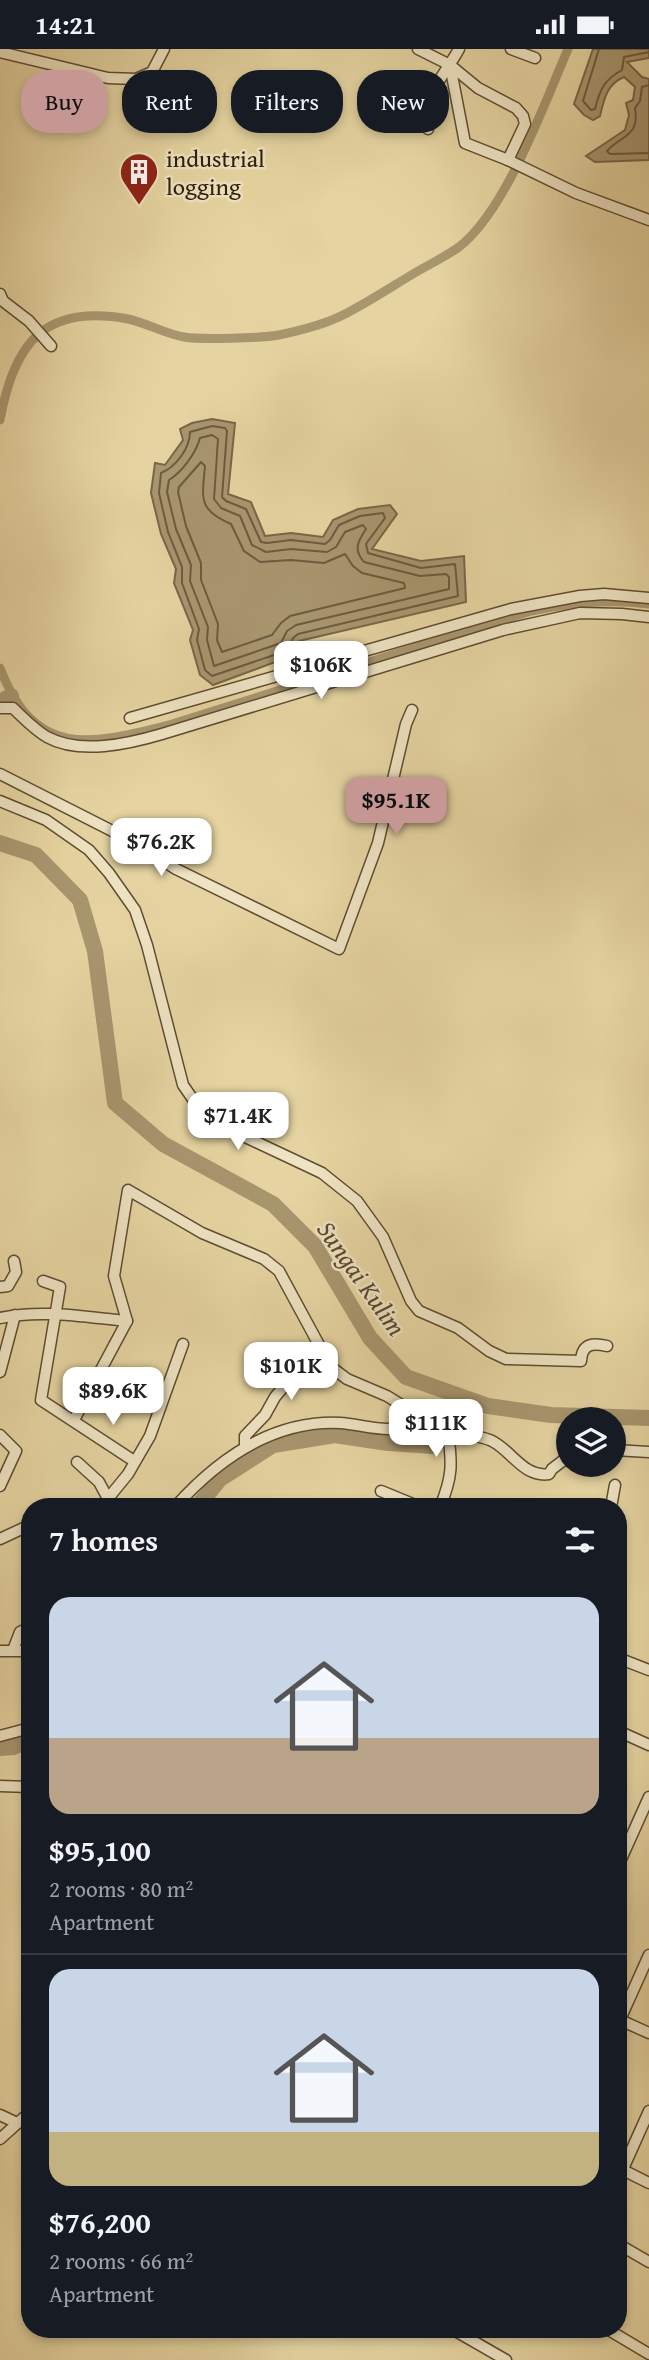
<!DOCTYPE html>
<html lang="en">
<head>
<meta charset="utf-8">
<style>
  body { margin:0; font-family:"Gentium Book Plus",serif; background:#20242c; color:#f1f3f6; height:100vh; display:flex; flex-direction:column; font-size:26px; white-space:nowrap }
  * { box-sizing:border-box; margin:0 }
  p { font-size:23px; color:#9ea1a6 }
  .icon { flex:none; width:38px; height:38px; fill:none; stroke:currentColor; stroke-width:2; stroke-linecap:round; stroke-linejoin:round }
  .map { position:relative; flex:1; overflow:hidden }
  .panel { position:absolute; left:21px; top:1449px; width:606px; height:840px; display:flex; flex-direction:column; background:#171b24; border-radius:28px; box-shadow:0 4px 10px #0003 }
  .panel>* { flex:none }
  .hud { position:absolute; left:21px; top:21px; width:607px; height:63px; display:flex; gap:14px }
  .tools { position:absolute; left:556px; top:1358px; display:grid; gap:14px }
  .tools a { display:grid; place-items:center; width:70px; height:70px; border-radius:50%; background:#171b24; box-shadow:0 4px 10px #0003; font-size:35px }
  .price { position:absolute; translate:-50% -60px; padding:0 16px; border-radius:14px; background:#fff; color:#222; font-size:23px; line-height:46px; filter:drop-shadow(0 2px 4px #0008) }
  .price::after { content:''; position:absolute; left:50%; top:42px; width:21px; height:16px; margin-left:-10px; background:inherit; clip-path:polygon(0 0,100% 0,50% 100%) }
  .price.on { background:#c59692; color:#111 }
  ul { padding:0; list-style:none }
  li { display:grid; align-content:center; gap:14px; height:371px; padding:0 28px }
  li+li { border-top:2px solid #363941 }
  li span { display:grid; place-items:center; height:217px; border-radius:21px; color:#555 }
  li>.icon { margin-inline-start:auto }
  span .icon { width:126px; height:126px; fill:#fffc; stroke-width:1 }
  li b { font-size:30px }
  h2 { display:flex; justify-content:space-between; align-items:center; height:84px; padding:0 28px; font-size:30px }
  .pill { padding:0 24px; border-radius:28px; background:#171b24; box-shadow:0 4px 10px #0003; font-size:24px; line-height:63px }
  .pill.on { background:#c59692; color:#111 }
  .status { display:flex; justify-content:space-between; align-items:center; height:49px; padding:0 35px; background:#171b24; direction:ltr }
  .status svg { height:19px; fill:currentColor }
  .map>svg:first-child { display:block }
  .water { fill:#a8966f; stroke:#796648; stroke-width:2 }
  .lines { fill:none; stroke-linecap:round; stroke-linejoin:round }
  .shore { stroke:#6d5a3e; stroke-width:2 }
  .canal { stroke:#a8966f; stroke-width:9 }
  .river { stroke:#a8966f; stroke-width:16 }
  .minor-casing { stroke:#5f4c32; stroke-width:13 }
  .minor { stroke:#eee3c2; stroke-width:10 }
  .labels { text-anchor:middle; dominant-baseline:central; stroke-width:5; stroke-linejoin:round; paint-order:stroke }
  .poi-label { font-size:24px; fill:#321f0d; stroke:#eee3c2; text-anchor:start }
  .water-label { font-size:26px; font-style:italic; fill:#5b492f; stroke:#eee3c2 }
</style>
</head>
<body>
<div class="status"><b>14:21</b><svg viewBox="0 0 49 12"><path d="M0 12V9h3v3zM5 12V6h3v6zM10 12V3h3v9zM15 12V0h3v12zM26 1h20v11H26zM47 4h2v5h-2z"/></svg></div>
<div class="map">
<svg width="649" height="2311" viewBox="0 0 649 2311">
  <rect width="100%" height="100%" fill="#e5d4a1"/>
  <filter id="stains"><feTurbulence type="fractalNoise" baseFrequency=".00286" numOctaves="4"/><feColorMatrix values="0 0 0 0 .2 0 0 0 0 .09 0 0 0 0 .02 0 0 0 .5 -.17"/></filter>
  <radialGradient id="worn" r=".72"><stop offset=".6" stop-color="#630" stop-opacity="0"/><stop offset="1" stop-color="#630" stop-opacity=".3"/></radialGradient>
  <g class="water">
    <path d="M593,0h56v9l-22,4 15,15 7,2v81l-54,2 -9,-6 39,-26 4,-15 -3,-12 7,-3 2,-13 -11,-10c-17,7 -20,22 -24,39l-7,4 -9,-5 -10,-11z"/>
    <polygon points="212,370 235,374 228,445 251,453 265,487 291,484 323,488 333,471 358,460 390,456 397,465 372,500 421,512 464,507 466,553 299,592 297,605 213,636 200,626 190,591 193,581 174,534 176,520 161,485 151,444 155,414 165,416 183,391 180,380 192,374"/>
  </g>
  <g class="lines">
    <g class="shore">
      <path d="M599,0l-16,52 8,9 4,-1c5,-20 9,-29 27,-39l2,-13 25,-5"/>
      <path d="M649,36l-7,2 -2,14 -5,7c5,29 -14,27 -28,43l3,3 39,-1"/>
      <path d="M212,377l13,2 2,3 -5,66 4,4 20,8 15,33 6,1 24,-3 34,4 5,-4 9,-15 21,-9 23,-3 2,5 -19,26 2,9 53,15 34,-4 3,32 -160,38 -5,4 -4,12 -77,26 -7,-6 -8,-30 2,-11 -17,-46v-16l-14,-35 -9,-39 2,-20c15,-6 29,-25 29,-41z"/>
      <path d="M212,386l6,4 -4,60 7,9 19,8 12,29 14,7 25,-3 36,3 9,-5 9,-15 18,-7 3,4c-8,12 -13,21 -2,33l56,14 26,-2 3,3v12l-153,36 -9,6 -6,12 -67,23 -7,-26 1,-13 -18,-46 1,-16 -15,-36 -9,-37 2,-12c13,-8 27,-27 31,-42z"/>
      <path d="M201,413l4,4c-3,33 -7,44 26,58l13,27 16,11 31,-2 33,3 21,-9 8,12 9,7 42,10 1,5 -115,28 -9,7 -9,12 -50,17 -5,-12 1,-16 -17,-44v-17l-15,-37 -8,-34 1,-5z"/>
    </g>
    <g class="canal">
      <path d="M0,371c14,-78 45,-116 128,-101 19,4 37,15 56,18 17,3 78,1 95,-2 19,-4 49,-12 66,-21 23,-12 46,-27 68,-40 15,-9 32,-17 46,-27 47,-36 85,-143 109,-198"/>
      <path d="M0,619c35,91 89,77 169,57l362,-114c41,-8 76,-12 118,-7"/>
    </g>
    <g class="river">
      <polyline points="0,653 11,647"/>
      <polyline points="0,794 36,806 80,851 95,902 115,1054 163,1095 273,1155 315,1197 370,1289 406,1328 488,1357 551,1366 649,1369"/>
      <polyline points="197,1458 220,1430 273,1396 335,1386 388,1394 433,1397"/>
      <polyline points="0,1699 13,1698 30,1691"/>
    </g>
    <g class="minor-casing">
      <g id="minor">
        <polyline points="418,0 450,16 465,94 508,111 576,144 649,171"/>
        <polyline points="511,0 535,9"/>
        <polyline points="0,3 108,29 136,30 152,23 164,0"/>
        <polyline points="450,16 478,39 516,59 523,67 525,75 508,111"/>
        <path d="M428,80c-4,-37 15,-51 31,-80"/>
        <polyline points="0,245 3,252 29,272 51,297"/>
        <path d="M0,659h13c10,10 22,22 34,29 33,18 81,7 115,-3l341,-104 77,-17 42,1 27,3"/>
        <polyline points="130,669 511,560 580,547 604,545 649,549"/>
        <polyline points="0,725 134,793 176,820 339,900 378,794 406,675 412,661"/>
        <path d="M0,752l46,19 43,30 20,23 26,37 12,35 36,140 16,23 23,18 100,47 35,28 26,36 28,64 8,10 39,17 31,23 17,8 75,2c1,-18 12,-18 26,-15"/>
        <polyline points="43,1232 60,1238 41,1351 134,1412"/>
        <polyline points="0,1238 8,1237 16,1223 14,1212"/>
        <path d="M0,1269c42,-9 84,-1 127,3"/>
        <polyline points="0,1323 15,1266"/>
        <polyline points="74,1371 127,1272 114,1227 128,1141 202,1184 264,1210 279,1222 331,1318 347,1330 387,1347 408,1360 416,1376"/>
        <polyline points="0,1386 16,1402 0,1437"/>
        <polyline points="245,1398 245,1387 265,1366 275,1348 285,1336 304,1319 325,1306"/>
        <polyline points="614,1401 649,1403"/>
        <polyline points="77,1413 99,1433 107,1448"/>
        <polyline points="381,1442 420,1458"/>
        <polyline points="101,1458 128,1425 150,1387 183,1295"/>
        <path d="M175,1458c43,-48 98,-87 165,-84 16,1 32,6 48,6 11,0 21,-4 31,-4 8,0 66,12 73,16 20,10 32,37 57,33l3,-5 17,-13"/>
        <path d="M440,1458c13,-31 12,-43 8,-76"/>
        <polyline points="611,1458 615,1436"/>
        <polyline points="0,1490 30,1476"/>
        <polyline points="13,1601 20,1583 30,1578"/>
        <polyline points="0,1602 30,1602"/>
        <polyline points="618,1609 649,1621"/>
        <polyline points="618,1682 649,1696"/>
        <polyline points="0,1687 30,1679"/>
        <polyline points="0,1737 30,1738"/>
        <polyline points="618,1817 649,1748"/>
        <polyline points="620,1971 649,1984"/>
        <polyline points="618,1975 649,1906"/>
        <polyline points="0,2066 17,2074"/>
        <polyline points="0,2090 30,2063"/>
        <polyline points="623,2121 649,2134"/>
        <polyline points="618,2131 649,2062"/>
        <polyline points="618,2195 649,2213"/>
        <polyline points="452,2280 506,2311"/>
        <polyline points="607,2280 649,2305"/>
      </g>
    </g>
    <use href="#minor" class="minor"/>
  </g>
  <defs>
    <g id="building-pin" transform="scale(2.0125)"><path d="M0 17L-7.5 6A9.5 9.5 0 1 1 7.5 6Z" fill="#8f2418" stroke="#eee3c2"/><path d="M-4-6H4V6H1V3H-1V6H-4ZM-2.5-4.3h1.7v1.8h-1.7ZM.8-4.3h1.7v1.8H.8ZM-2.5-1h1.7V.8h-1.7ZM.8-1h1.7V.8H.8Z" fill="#fff"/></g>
  </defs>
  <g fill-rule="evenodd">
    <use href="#building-pin" x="139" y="123"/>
  </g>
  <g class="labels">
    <g class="poi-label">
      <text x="166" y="109">industrial<tspan x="166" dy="28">logging</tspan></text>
    </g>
    <g class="water-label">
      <text transform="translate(362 1229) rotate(55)">Sungai Kulim</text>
    </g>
  </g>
  <rect width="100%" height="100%" filter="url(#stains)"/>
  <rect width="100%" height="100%" fill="url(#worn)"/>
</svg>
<div class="tools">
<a><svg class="icon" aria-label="layers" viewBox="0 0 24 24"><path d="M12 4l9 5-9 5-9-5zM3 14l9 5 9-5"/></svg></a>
</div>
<b class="price" style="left:321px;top:652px">$106K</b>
<b class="price on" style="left:396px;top:788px">$95.1K</b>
<b class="price" style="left:161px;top:829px">$76.2K</b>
<b class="price" style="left:238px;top:1103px">$71.4K</b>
<b class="price" style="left:291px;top:1353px">$101K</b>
<b class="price" style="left:113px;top:1378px">$89.6K</b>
<b class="price" style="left:436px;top:1410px">$111K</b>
<div class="hud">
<a class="pill on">Buy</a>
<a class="pill">Rent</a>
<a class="pill">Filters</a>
<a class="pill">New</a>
</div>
<section class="panel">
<h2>7 homes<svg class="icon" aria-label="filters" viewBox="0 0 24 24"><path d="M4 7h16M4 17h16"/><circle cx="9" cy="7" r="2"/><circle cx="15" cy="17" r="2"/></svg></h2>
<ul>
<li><span style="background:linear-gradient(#c9d6e8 65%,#b9a48a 0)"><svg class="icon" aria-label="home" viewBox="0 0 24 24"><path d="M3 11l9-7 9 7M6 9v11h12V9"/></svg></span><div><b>$95,100</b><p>2 rooms · 80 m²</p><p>Apartment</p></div></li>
<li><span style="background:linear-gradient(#c9d6e8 75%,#c2b280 0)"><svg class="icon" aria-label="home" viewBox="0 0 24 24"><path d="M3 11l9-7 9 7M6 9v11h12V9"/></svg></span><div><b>$76,200</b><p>2 rooms · 66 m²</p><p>Apartment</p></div></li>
</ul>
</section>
</div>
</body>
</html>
